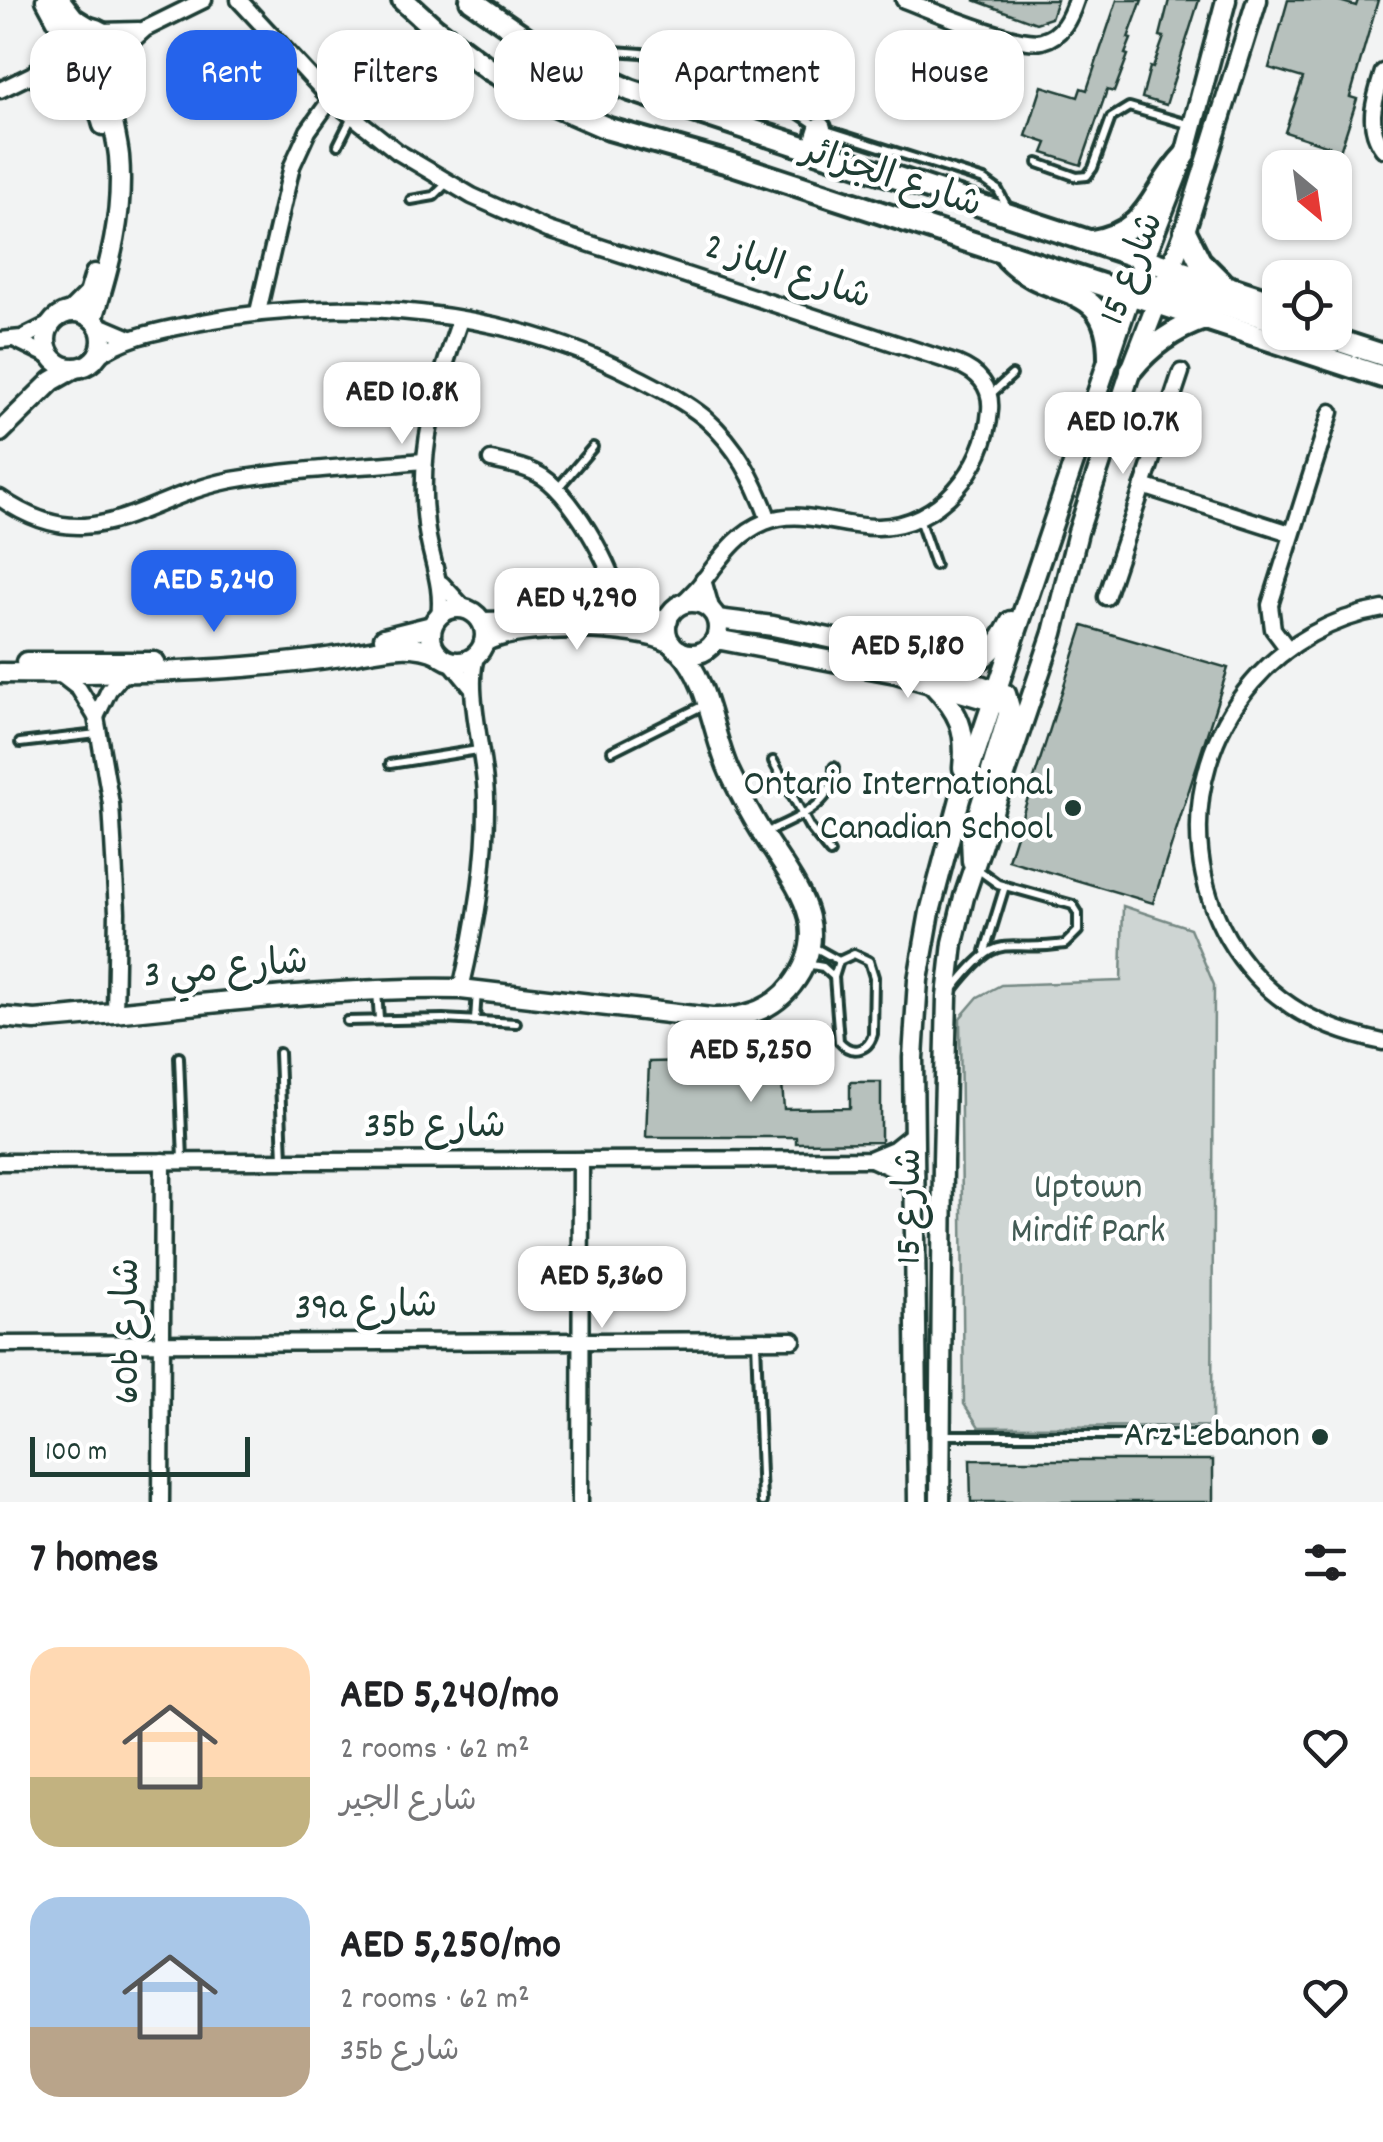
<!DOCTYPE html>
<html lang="en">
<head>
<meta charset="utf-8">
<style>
  body { margin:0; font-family:Dekko,"Playpen Sans Arabic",sans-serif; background:#f6f6f6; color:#202124; height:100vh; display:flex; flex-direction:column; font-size:38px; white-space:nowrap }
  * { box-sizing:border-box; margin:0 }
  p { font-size:32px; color:#757577 }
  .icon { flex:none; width:55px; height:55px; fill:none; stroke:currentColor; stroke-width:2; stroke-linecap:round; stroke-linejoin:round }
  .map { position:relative; height:1502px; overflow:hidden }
  .details { display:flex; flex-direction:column; background:#fff; flex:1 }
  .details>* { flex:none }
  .top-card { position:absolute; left:30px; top:30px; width:1325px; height:90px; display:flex; gap:20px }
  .needle { width:65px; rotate:151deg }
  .fabs { position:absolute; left:1262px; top:150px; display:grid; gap:20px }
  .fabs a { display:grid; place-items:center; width:90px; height:90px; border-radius:20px; background:#fff; box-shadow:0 2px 8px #0004; font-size:50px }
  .scale { position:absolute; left:30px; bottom:25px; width:220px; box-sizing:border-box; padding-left:10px; border:5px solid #1f3d34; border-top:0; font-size:28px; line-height:35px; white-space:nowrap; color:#1f3d34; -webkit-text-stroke:8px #fff; paint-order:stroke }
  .price { position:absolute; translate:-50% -85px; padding:0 22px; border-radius:20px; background:#fff; color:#222; font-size:32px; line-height:65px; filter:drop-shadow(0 2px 5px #0008) }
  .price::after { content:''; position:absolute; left:50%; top:60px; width:30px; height:22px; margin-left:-15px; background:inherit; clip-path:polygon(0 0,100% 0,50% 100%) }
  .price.active { background:#2563eb; color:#fff }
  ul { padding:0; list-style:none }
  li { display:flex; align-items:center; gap:30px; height:250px; padding:0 30px }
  li span { display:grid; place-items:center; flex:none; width:280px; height:200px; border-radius:30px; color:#555 }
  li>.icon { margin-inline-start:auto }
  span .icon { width:120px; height:120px; fill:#fffc; stroke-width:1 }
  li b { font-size:42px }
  h2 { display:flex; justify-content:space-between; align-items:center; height:120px; padding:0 30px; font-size:42px }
  .tag { padding:0 35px; border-radius:30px; background:#fff; box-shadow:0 2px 8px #0004; font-size:35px; line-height:90px }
  .tag.active { background:#2563eb; color:#fff }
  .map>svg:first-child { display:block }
  .green { fill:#ced5d3; stroke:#768984; stroke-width:2.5 }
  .building { fill:#b7c1bd; stroke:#1f3d34; stroke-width:2.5 }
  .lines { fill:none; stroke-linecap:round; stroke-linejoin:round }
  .service-casing { stroke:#1f3d34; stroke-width:14 }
  .minor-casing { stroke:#1f3d34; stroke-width:21 }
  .tertiary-casing { stroke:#1f3d34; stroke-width:25 }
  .secondary-casing { stroke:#1f3d34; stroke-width:28 }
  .service { stroke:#fff; stroke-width:6 }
  .minor { stroke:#fff; stroke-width:14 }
  .tertiary { stroke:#fff; stroke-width:18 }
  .secondary { stroke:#fff; stroke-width:20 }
  .poi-dot { fill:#1f3d34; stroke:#fff; stroke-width:4 }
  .labels { text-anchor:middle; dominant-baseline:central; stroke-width:9; stroke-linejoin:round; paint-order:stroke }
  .street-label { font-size:38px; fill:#1f3d34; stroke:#fff }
  .poi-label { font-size:38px; fill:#1f3d34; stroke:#fff; text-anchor:end }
  .park-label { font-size:38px; fill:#425b54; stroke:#fff }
</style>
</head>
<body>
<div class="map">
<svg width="1383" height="1502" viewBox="0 0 1383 1502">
  <rect width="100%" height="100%" fill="#f2f3f3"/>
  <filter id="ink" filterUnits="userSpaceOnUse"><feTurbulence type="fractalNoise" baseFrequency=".01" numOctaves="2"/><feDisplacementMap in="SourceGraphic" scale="20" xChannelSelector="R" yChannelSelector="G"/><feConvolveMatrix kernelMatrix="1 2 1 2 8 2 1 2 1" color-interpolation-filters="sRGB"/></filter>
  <g filter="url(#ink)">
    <polygon class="green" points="1123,906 1190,928 1214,985 1212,1426 979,1427 964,1404 960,1018 978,997 1001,985 1121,981"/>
    <g class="building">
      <polygon points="974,0 1057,0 1051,18 1036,23"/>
      <polygon points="1117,0 1142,0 1128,38 1131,39 1125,54 1128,55 1114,92 1107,90 1081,165 1043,153 1047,143 1026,136 1042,86 1078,97 1081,88 1087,90"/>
      <polygon points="1169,0 1199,0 1166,105 1142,98 1150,67 1153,68 1164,37 1160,36"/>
      <polygon points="1288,0 1336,0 1356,6 1358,0 1378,0 1350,97 1357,99 1336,164 1324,160 1329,146 1285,132 1303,78 1269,68"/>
      <polygon points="1083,626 1228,668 1153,903 1008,860"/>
      <polygon points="780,1059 784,1109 850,1108 850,1082 881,1082 881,1142 796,1143 796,1137 646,1137 649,1062"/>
      <polygon points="970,1460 1213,1460 1213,1502 971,1502"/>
    </g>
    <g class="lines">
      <g class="service-casing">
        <g id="service">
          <polyline points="582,62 614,51 642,53 775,98 820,128 984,180 998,190 1008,209"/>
          <polyline points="338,145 352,117"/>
          <polyline points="1038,163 1077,177 1087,176 1093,168 1111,118 1129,107 1191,125"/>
          <polyline points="411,200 434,196 447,183"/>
          <polyline points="991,394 1012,375"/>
          <polyline points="558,488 593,447"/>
          <polyline points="919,519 935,565"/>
          <polyline points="20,743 97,734"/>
          <polyline points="612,751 704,705"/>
          <polyline points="773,761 810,828 830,853"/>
          <polyline points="390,764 478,750"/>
          <path d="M765,833c30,-15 70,-26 69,-66"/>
          <polyline points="814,947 839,961"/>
          <polyline points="985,951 1005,886"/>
          <path d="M854,954l15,7 5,16 -1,57c-5,18 -22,21 -34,7l-5,-64 5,-16z"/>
          <polyline points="806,964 823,967 834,977"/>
          <path d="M954,988c49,-61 44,-34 111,-44l13,-13v-18l-5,-8 -75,-21 -22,-16"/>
          <polyline points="377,991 379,1019"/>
          <polyline points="475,1020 477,991"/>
          <polyline points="347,1021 443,1019 516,1023"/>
          <polyline points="279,1053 283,1160"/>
          <polyline points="179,1057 183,1160"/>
          <polyline points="756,1340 762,1502"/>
          <polyline points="943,1435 1209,1435"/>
        </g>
      </g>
      <g class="minor-casing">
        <g id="minor">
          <path d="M239,0l92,99 67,53 74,44 76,34 410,134c20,8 34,23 32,46 -4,58 -51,116 -112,117 -39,1 -74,-20 -113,-5 -42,17 -53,59 -87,84"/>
          <path d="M904,0c27,10 113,47 138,41 20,-5 28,-23 34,-41"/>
          <polyline points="101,31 139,30"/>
          <polyline points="114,57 145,29 204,0"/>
          <path d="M1383,72c-8,27 -18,52 0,77"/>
          <polyline points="31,78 68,75"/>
          <polyline points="0,90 33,74 59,48"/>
          <polyline points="258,312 292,166 308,131 331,99"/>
          <polyline points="97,324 130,338"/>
          <polyline points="0,340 22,338 52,323"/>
          <polyline points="16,340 53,358"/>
          <path d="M95,358c31,-23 69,-28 107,-36 143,-27 300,-14 431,53 25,13 50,25 72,43 32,28 50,63 64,102"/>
          <path d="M491,460c18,4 36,7 52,17 32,21 79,104 79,142"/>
          <polyline points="1143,486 1290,533"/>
          <path d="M0,498c93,65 142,-1 232,-18 62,-11 128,-13 191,-19"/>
          <polyline points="703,580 712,611"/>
          <polyline points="442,584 465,609"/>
          <polyline points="1106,597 1181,372"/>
          <path d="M1383,609c-50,8 -98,35 -131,74 -82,96 -69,250 39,323 28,19 59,29 92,36"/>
          <path d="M439,616c5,-32 -10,-60 -13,-92 -9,-73 10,-135 34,-204"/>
          <polyline points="1288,649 1273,629 1270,605 1331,412"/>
          <polyline points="450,661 472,688"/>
          <polyline points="61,675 79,689 96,717 111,804 117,912 115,1014"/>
          <polyline points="96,717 109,690 122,675"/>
          <path d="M461,989c15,-63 26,-126 25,-190 0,-41 -22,-110 -9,-145"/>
          <polyline points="871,1159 895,1170 914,1189"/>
          <polyline points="0,1162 870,1159 894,1149 914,1133"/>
          <polyline points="0,1344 793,1340"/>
          <polyline points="161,1502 163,1161"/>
          <polyline points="580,1502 581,1160"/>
        </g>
      </g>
      <g class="tertiary-casing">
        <g id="tertiary">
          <polyline points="46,0 59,24 62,41"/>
          <polyline points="60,0 74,18 87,26"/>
          <circle cx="86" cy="54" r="27"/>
          <polyline points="82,81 97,104 103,125"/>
          <polyline points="71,312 89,294 95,274"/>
          <circle cx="74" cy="340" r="28"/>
          <path d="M93,319c17,-54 31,-105 26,-163 -3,-28 -15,-57 -10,-86"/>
          <polyline points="0,432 52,381 75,368"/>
          <circle cx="692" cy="628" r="26"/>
          <circle cx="458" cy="635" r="27"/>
          <polyline points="618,619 668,620"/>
          <polyline points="717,619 773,626 834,639 908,660 1006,694 1010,708 971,837 972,861"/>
          <polyline points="482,622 532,621"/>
          <polyline points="384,638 432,626"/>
          <polyline points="716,639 896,673 1002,704"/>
          <path d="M484,642c35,-19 152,-18 187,1"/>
          <polyline points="26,662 155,662"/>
          <path d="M945,672c36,-6 50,-20 66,-51"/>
          <path d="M0,673c117,1 231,0 348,-18 30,-5 62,-15 91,-1"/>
          <path d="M933,685c26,27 34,45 30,83"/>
          <path d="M0,1017l35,3c142,-11 284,-34 426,-31l250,29c32,1 61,-7 81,-33 43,-56 4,-99 -26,-146 -14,-21 -26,-45 -37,-68 -17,-38 -20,-89 -49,-120"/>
          <polyline points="918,1502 913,1058 918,980 930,912 960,799 1025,606 1131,293 1185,155 1226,0"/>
          <polyline points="940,1502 943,1161 947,997 953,943 964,897 1053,633 1078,532 1131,370 1185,231 1257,0"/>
        </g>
      </g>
      <g class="secondary-casing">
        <g id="secondary">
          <polyline points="403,0 435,29 489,69 547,102 609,129 732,164 1383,377"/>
          <polyline points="471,0 546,52 630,90 1280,304"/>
          <polyline points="813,150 820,128"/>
          <polyline points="1185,231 1200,261 1220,281"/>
          <path d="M1092,241c60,-10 57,-49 93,-86"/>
          <path d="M1007,258c44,46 102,18 102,100"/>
          <polyline points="1131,293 1146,285 1163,286 1280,322"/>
          <polyline points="1312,332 1383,355"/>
          <path d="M1131,370c20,-25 43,-41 73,-51"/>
        </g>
      </g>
      <use href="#service" class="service"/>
      <use href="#minor" class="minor"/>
      <use href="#tertiary" class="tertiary"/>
      <use href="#secondary" class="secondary"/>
    </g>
  </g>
  <g class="poi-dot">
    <circle cx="1073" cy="808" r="10"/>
    <circle cx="1320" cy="1437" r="10"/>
  </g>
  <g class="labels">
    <g class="street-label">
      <text transform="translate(891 180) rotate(18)">شارع الجزائر</text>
      <text transform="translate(1134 269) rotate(-69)">شارع 15</text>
      <text transform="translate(787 274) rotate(18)">شارع الباز 2</text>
      <text transform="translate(226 971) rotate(-5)">شارع مي 3</text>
      <text x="435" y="1128">35b شارع</text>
      <text transform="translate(911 1206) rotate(-90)">شارع 15</text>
      <text transform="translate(366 1309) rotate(-1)">39a شارع</text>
      <text transform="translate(129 1331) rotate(-90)">60b شارع</text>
    </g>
    <g class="poi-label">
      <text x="1053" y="786">Ontario International<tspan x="1053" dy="44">Canadian School</tspan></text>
      <text x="1300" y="1437">Arz Lebanon</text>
    </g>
    <g class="park-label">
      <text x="1088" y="1189">Uptown<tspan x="1088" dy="44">Mirdif Park</tspan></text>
    </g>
  </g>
</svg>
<div class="fabs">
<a><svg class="needle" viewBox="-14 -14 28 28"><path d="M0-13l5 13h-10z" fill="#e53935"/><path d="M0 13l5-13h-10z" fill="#757577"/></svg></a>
<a><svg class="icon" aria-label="locate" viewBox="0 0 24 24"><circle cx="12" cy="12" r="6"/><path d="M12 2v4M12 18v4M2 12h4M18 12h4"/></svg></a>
</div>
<div class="scale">100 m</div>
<b class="price" style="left:402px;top:447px">AED 10.8K</b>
<b class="price" style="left:1123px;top:477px">AED 10.7K</b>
<b class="price active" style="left:214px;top:635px">AED 5,240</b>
<b class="price" style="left:577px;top:653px">AED 4,290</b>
<b class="price" style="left:908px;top:701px">AED 5,180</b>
<b class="price" style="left:751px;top:1105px">AED 5,250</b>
<b class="price" style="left:602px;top:1331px">AED 5,360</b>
<div class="top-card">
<a class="tag">Buy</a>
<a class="tag active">Rent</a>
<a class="tag">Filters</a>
<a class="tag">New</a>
<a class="tag">Apartment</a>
<a class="tag">House</a>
</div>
</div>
<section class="details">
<h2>7 homes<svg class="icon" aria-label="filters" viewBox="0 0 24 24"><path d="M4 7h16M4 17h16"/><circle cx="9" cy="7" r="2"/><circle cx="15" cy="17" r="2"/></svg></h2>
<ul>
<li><span style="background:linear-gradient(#ffd9b3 65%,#c2b280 0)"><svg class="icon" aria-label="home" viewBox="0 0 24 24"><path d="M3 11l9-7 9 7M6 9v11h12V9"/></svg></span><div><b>AED 5,240/mo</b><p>2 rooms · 62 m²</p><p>شارع الجير</p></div><svg class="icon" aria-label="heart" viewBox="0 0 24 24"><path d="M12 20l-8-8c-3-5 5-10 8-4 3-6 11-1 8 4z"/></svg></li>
<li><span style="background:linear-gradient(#a9c7e8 65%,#b9a48a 0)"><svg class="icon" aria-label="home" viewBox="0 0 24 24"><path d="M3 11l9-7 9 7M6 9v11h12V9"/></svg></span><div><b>AED 5,250/mo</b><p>2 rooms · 62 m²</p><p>35b شارع</p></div><svg class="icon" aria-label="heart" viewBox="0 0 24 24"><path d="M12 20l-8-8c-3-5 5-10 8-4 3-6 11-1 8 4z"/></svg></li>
</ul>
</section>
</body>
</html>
